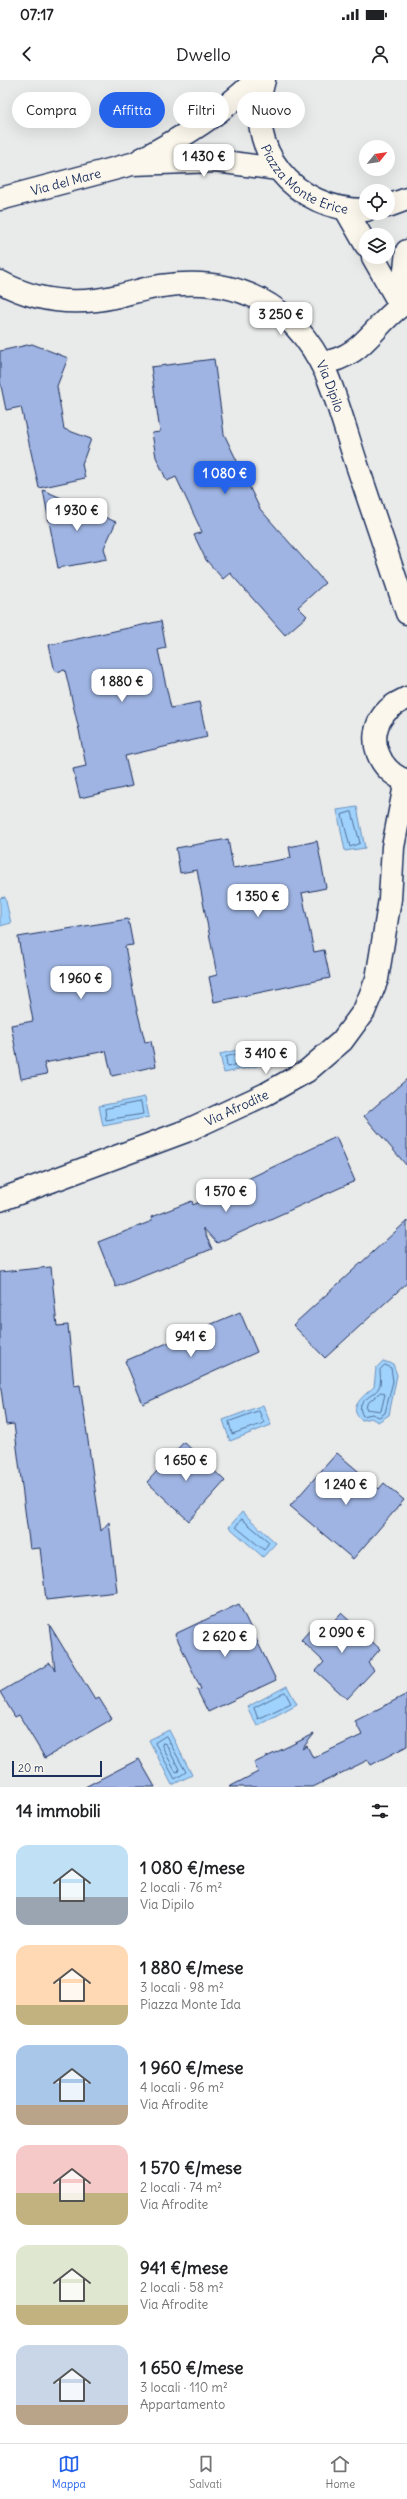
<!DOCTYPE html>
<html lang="it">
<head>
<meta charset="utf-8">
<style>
  body { margin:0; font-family:Delius,sans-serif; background:#f6f6f6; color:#202124; height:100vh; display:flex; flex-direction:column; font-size:15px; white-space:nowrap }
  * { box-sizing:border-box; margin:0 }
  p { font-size:13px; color:#757577 }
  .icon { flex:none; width:22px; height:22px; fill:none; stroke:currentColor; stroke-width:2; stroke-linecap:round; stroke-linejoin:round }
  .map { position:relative; height:1707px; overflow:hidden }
  .panel { display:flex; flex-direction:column; background:#fff; flex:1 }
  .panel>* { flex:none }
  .hud { position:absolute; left:12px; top:12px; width:383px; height:36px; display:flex; gap:8px }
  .needle { width:26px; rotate:60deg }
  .tools { position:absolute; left:359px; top:60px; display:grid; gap:8px }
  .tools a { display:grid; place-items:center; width:36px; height:36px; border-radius:50%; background:#fff; box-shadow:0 4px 16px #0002; font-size:20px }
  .scale { position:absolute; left:12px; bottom:10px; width:90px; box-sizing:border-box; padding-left:4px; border:2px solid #1b2f5e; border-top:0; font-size:11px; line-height:14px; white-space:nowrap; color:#1b2f5e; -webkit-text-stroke:3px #fbf7ec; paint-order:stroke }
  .price { position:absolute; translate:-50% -34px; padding:0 9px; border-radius:8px; background:#fff; color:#222; font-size:13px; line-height:26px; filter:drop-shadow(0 1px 2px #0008) }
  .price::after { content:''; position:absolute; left:50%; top:24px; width:12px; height:9px; margin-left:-6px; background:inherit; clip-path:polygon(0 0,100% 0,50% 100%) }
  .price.current { background:#2563eb; color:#fff }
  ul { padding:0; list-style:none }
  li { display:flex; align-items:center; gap:12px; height:100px; padding:0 16px }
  li span { display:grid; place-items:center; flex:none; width:112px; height:80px; border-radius:12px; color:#555 }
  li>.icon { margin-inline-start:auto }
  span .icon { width:48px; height:48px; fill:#fffc; stroke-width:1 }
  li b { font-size:17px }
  h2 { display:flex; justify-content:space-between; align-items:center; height:48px; padding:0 16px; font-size:17px }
  .pill { padding:0 14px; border-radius:18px; background:#fff; box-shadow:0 4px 16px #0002; font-size:14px; line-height:36px }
  .pill.current { background:#2563eb; color:#fff }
  .status { display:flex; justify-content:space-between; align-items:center; height:28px; padding:0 20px; background:#fff; direction:ltr }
  .status svg { height:11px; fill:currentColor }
  header { display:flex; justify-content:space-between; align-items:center; height:52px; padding:0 16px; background:#fff; font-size:18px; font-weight:600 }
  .tab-bar { display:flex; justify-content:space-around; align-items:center; height:56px; border-top:1px solid #e0e0e0; background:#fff; font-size:11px; color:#757577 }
  .tab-bar a { display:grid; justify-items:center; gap:2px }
  .tab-bar .current { color:#2563eb }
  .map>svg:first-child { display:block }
  .water { fill:#9fd2fc; stroke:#6a91bd }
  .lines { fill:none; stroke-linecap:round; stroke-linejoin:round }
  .shore { stroke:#50709d; stroke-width:1 }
  .building { fill:#9fb4e2; stroke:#1b2f5e }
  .minor-casing { stroke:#1b2f5e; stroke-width:25 }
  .major-casing { stroke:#1b2f5e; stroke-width:25 }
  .minor { stroke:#fbf7ec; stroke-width:22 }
  .major { stroke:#fbf7ec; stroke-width:22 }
  .labels { text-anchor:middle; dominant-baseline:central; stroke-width:3.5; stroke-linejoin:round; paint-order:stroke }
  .street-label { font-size:13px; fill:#1b2f5e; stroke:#fbf7ec }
</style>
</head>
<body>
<div class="status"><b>07:17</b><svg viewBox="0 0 49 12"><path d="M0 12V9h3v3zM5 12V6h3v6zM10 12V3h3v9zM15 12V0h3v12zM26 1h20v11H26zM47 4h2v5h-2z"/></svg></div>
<header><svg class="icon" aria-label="back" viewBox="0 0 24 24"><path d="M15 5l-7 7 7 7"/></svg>Dwello<svg class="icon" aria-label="person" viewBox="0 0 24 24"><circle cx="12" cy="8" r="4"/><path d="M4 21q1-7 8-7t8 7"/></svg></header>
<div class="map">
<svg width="407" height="1707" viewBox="0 0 407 1707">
  <rect width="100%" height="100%" fill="#e9eaea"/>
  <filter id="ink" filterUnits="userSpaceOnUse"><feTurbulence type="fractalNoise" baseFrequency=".025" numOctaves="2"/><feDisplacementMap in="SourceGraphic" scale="8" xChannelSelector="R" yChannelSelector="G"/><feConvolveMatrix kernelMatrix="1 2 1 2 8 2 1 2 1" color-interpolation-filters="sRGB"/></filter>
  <g filter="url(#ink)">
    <g class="water">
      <polygon points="357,727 365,768 345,771 337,730"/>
      <polygon points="5,817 11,843 0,846 0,818"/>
      <polygon points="258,965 262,985 224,993 220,974"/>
      <polygon points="145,1017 149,1037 103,1046 99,1026"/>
      <path d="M383,1281l10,3 4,11 -8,40 -11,7 -7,-4 -9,2c-17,-12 4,-26 12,-33l2,-19z"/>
      <polygon points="263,1325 271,1345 230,1361 223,1340"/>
      <polygon points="242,1432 276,1463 263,1477 229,1447"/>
      <polygon points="287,1606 297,1624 257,1646 247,1627"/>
      <polygon points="169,1650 192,1695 172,1705 149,1660"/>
    </g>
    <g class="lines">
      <g class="shore">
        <polygon points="352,732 360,763 350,767 342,735"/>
        <polygon points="253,971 255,972 256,982 227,987 226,977"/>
        <polygon points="141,1022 143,1034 106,1040 105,1029"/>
        <path d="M385,1285l6,3 2,13 -8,32 -6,4 -7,-3 -9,2c-9,-15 8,-18 15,-27 4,-6 2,-12 2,-19z"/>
        <polygon points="381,1312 385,1314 381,1331 366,1329 367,1324"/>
        <polygon points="259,1331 264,1343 232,1354 229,1342"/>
        <polygon points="242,1439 269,1462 264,1470 236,1447"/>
        <polygon points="285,1612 291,1623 258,1639 254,1628"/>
        <polygon points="166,1656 186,1692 175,1699 155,1663"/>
        <polygon points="163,1663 166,1664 179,1689 178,1692 175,1691 162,1666"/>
      </g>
    </g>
    <g class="building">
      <polygon points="32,264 68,278 57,306 64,349 91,359 82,384 85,398 39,408 21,327 6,330 0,301 0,271"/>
      <polygon points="214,279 224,354 260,429 325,503 298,527 307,536 285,555 230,493 223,499 206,480 194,455 202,452 176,397 167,401 156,377 152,353 160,352 151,287"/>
      <polygon points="43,410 116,442 104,468 107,479 58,488"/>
      <polygon points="161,541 166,568 158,570 171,628 199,622 207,657 125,676 132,706 80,718 73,689 86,686 79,650 65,590 55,592 49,565"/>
      <polygon points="228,759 233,788 291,778 289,767 317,761 326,808 302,813 314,872 324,870 330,898 214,922 209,897 217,895 197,790 180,793 176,768"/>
      <polygon points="128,839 133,865 125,866 136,926 145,962 151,961 156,986 112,996 106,971 44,983 47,994 21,999 11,945 33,941 18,857"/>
      <polygon points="407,999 407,1086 364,1036"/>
      <polygon points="336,1057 355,1101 217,1163 203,1148 212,1169 116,1207 98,1162 152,1141 151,1137 192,1121 193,1125"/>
      <polygon points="407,1141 407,1203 325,1278 293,1245"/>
      <polygon points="51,1187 57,1246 68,1245 74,1306 80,1305 101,1451 109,1442 117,1512 46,1520 40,1468 30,1469 14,1344 6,1345 0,1302 0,1192"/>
      <polygon points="240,1232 257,1272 143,1324 125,1281"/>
      <polygon points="184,1362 225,1401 189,1441 147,1402"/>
      <polygon points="337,1373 379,1409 384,1403 404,1420 353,1479 290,1426"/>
      <polygon points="239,1524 276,1600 208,1632 197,1610 201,1609 175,1554"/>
      <polygon points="341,1533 380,1569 368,1583 374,1590 347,1619 316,1591 324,1582 301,1560 320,1539 328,1547"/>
      <polygon points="49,1544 95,1620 99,1618 112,1639 45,1678 19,1635 15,1637 0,1612 50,1583 55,1590"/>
      <polygon points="407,1614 407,1666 371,1685 368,1680 313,1707 229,1707 258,1692 254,1683 314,1654 302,1669 307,1666 313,1678 362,1655 355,1641"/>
      <polygon points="139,1679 155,1707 85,1707"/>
    </g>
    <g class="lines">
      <g class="minor-casing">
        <g id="minor">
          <polyline points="346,130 366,165"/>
          <polyline points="373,177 401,226"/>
          <path id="s1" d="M0,202c37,20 77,24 118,14 14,-3 28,-8 43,-10 75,-11 132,17 165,87 12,28 20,59 30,89 17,50 34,100 51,151"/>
          <path d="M321,283c41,-5 50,-35 80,-57l6,-55"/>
          <path d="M407,618c-8,4 -17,8 -23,16 -19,24 -5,58 23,67"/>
          <path id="s2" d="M0,1120l186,-69 80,-37 41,-23 35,-30 22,-30 13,-32 13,-80 3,-52 13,-67"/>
        </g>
      </g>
      <g class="major-casing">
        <g id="major">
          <path id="s3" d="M264,0c-21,70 31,131 102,130"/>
          <path d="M140,80c43,-23 81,-46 116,-80"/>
          <path id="s4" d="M0,119l132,-35 84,-3 62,8"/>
          <polyline points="388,126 407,119"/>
        </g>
      </g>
      <use href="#minor" class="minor"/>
      <use href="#major" class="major"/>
    </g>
  </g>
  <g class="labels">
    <g class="street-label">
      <text stroke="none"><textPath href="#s3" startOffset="121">Piazza Monte Erice</textPath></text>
      <text stroke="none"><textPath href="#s4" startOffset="68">Via del Mare</textPath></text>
      <text stroke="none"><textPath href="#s1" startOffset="382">Via Dipilo</textPath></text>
      <text stroke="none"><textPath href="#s2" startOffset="254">Via Afrodite</textPath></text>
    </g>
  </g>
</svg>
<div class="tools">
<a><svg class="needle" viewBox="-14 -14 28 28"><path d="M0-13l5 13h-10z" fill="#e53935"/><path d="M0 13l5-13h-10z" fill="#757577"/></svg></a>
<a><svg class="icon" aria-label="locate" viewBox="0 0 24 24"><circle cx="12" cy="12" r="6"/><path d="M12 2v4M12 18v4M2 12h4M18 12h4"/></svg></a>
<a><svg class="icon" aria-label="layers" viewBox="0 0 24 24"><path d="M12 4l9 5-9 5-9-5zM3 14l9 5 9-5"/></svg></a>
</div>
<div class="scale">20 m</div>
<b class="price" style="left:204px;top:98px">1 430 €</b>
<b class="price" style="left:281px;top:256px">3 250 €</b>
<b class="price current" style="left:225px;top:415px">1 080 €</b>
<b class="price" style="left:77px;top:452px">1 930 €</b>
<b class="price" style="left:122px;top:623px">1 880 €</b>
<b class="price" style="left:258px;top:838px">1 350 €</b>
<b class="price" style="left:81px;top:920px">1 960 €</b>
<b class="price" style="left:266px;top:995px">3 410 €</b>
<b class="price" style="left:226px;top:1133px">1 570 €</b>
<b class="price" style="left:191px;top:1278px">941 €</b>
<b class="price" style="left:186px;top:1402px">1 650 €</b>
<b class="price" style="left:346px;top:1426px">1 240 €</b>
<b class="price" style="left:342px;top:1574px">2 090 €</b>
<b class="price" style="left:225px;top:1578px">2 620 €</b>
<div class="hud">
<a class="pill">Compra</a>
<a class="pill current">Affitta</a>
<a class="pill">Filtri</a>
<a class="pill">Nuovo</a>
</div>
</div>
<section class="panel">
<h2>14 immobili<svg class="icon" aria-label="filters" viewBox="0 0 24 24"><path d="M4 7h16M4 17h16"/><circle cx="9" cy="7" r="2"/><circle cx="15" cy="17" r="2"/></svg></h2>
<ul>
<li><span style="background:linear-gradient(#bfe0f5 65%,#9aa5b1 0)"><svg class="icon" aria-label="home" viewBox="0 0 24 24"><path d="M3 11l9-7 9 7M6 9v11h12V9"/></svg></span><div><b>1 080 €/mese</b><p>2 locali · 76 m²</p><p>Via Dipilo</p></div></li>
<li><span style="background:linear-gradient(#ffd9b3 75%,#c2b280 0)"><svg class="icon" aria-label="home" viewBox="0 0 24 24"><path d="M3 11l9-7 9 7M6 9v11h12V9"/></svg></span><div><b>1 880 €/mese</b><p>3 locali · 98 m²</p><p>Piazza Monte Ida</p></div></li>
<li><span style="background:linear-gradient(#a9c7e8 75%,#b9a48a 0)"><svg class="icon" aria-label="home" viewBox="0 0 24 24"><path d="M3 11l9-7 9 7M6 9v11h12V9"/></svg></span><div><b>1 960 €/mese</b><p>4 locali · 96 m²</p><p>Via Afrodite</p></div></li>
<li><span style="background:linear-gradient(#f6c9c9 60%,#c2b280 0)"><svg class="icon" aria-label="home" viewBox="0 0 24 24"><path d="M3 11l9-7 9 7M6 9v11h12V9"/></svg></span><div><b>1 570 €/mese</b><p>2 locali · 74 m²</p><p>Via Afrodite</p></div></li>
<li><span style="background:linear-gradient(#dfe7d0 75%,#c2b280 0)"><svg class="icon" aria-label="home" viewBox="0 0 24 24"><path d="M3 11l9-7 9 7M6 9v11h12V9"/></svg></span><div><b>941 €/mese</b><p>2 locali · 58 m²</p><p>Via Afrodite</p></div></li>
<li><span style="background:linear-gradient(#c9d6e8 75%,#b9a48a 0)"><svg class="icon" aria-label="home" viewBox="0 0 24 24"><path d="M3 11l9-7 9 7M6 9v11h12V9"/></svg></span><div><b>1 650 €/mese</b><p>3 locali · 110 m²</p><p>Appartamento</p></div></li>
</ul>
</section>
<nav class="tab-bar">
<a class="current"><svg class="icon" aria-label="map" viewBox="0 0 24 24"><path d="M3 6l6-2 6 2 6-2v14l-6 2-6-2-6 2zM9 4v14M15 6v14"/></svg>Mappa</a>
<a><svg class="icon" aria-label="saved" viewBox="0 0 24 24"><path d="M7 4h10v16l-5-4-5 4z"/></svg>Salvati</a>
<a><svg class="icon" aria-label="home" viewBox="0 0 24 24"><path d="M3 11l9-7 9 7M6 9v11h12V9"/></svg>Home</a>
</nav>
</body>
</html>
